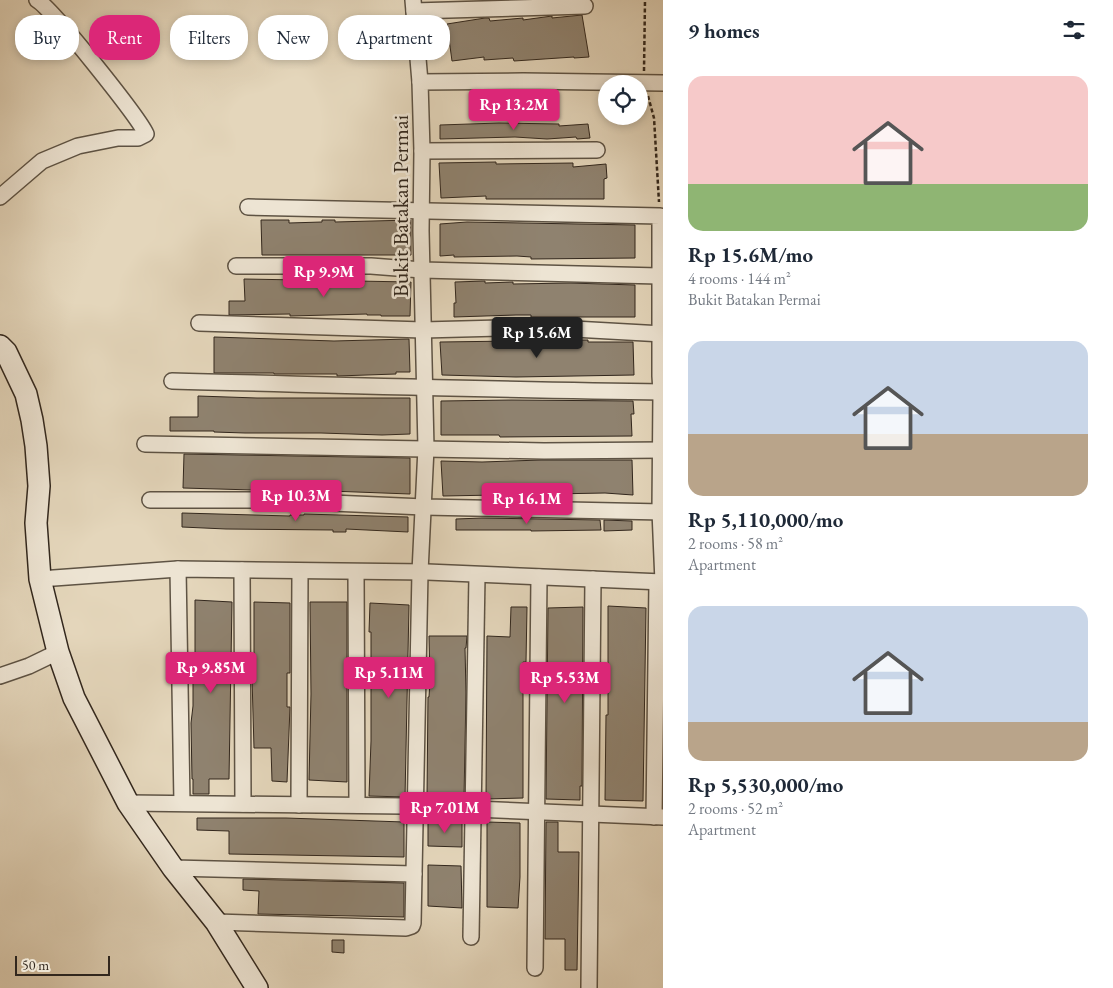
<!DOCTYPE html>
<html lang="en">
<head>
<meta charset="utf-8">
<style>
  body { margin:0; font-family:"EB Garamond",serif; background:#f2f2f3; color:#1f2937; height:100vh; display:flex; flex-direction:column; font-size:19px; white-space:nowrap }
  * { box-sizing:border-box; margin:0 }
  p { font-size:16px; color:#747a83 }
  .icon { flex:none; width:28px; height:28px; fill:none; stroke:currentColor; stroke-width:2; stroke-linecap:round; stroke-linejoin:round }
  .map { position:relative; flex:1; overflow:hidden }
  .panel { display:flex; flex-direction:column; background:#fff; width:450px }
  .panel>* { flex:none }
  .hud { position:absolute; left:15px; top:15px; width:475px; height:45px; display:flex; gap:10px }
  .fabs { position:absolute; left:598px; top:75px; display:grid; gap:10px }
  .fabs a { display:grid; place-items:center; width:50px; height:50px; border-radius:50%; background:#fff; box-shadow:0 2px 8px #0003; font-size:25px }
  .scale { position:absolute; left:15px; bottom:12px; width:95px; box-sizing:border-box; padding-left:5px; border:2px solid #32271d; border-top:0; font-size:14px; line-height:18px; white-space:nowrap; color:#32271d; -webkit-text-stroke:4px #ede4d3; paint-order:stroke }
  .price { position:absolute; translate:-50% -42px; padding:0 11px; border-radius:5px; background:#db2777; color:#fff; font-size:16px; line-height:32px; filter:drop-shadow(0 1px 2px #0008) }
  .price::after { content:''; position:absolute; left:50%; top:30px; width:15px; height:11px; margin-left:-8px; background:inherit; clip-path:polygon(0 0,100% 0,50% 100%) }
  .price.active { background:#222; color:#fff }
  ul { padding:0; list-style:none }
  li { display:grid; align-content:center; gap:10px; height:265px; padding:0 25px }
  li span { display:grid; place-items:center; height:155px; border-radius:15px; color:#555 }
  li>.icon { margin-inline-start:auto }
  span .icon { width:90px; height:90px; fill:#fffc; stroke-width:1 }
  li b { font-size:21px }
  h2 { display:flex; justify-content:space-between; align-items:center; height:60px; padding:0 25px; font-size:21px }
  .pill { padding:0 18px; border-radius:20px; background:#fff; box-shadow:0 2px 8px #0003; font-size:18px; line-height:45px }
  .pill.active { background:#db2777; color:#fff }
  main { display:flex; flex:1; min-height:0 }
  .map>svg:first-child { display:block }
  .building { fill:#8f826f; stroke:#32271d }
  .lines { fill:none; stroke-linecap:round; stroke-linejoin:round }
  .street-casing { stroke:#5e5344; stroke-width:18 }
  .secondary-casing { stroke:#32271d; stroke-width:24 }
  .path { stroke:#32271d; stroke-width:2.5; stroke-dasharray:4 2.5; stroke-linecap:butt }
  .street { stroke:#ede4d3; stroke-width:15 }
  .secondary { stroke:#ede4d3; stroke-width:21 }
  .labels { text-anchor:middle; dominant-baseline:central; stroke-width:5; stroke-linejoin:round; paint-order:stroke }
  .street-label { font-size:22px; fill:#32271d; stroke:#ede4d3 }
</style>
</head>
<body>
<main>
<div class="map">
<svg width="663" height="988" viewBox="0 0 663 988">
  <rect width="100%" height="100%" fill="#e4d6bb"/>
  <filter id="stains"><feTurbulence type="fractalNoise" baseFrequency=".004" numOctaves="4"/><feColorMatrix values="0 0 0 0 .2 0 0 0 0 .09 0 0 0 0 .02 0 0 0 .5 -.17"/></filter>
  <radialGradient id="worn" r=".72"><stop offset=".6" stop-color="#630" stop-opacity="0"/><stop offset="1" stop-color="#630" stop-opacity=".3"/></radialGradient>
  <g class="building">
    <polygon points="582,15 589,57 574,58 574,57 514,61 513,58 484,60 484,57 452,61 447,24 485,18 489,18 490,21 523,18 523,20 552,16 552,18"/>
    <polygon points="499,123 559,124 559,126 588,124 590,138 577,139 576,137 547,139 515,137 440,139 440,125"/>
    <polygon points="496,162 496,164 573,163 573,167 606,164 607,178 604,179 604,199 486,199 486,196 441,198 439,163"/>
    <polygon points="261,220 289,220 289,223 322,222 322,220 335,220 335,222 411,220 411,255 262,255"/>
    <polygon points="467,222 635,225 635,258 531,259 531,257 517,256 454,257 454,255 440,256 440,224"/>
    <polygon points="244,279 411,282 410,316 381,316 381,315 367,315 367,314 290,316 290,314 229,315 229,301 245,301"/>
    <polygon points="485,281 485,283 513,282 513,284 570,283 635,285 635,317 531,317 531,315 516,315 454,317 454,303 456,303 455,282"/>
    <polygon points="214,337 334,341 409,339 410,372 396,372 396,374 337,376 337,374 274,374 274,373 214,373"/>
    <polygon points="588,340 588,342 633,342 634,375 516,377 442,375 440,342"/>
    <polygon points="198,396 257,398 410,398 410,434 382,435 321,433 245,433 214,432 214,431 170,431 170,417 198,417"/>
    <polygon points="512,400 633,401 634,414 631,414 632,436 500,437 499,435 441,435 441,401"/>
    <polygon points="184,454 410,458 410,494 303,490 288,491 183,488"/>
    <polygon points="541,460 632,460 633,495 605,493 443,496 441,461 482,462"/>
    <polygon points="182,513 290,516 290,515 304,515 304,514 408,517 408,532 346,529 346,532 333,532 333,530 226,529 182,527"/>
    <polygon points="482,518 600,520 601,530 531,531 531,530 456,530 456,519"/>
    <polygon points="604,520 632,521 632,530 604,531"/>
    <polygon points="195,600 232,602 229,779 209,779 209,794 193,794 193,779 192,779 191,723 193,706 193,660 195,660"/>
    <polygon points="254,602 290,603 290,673 287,673 287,707 290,707 287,782 272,781 271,748 254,748 252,678 253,662 254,662"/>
    <polygon points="310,602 347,602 347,782 309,780 311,694"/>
    <polygon points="370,603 409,605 405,797 369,796 371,741 371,632 369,632"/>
    <polygon points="608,606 646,608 643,801 605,800 606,715 608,715"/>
    <polygon points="511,607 527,607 526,662 523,662 523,798 486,799 487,636 510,637"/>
    <polygon points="583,607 582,786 580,786 580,800 546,799 548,608"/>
    <polygon points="429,636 467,636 466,648 465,648 466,693 464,798 427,797 428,697 429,697 430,681"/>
    <polygon points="197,818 286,818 404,822 404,857 229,854 229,831 197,830"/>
    <polygon points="428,821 462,821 462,847 428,846"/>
    <polygon points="487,822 520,823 520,877 518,908 487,907"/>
    <polygon points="546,822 558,822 558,852 579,852 577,970 565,970 565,939 545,939"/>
    <polygon points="428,865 461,866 462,908 428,906"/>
    <polygon points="243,879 404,883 404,917 258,914 259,891 243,890"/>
    <polygon points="332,940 344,940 344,953 332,952"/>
  </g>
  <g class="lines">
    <g class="street-casing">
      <g id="street">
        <polyline points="413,0 420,82"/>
        <polyline points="414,11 585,6"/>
        <polyline points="422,151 597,150"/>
        <path d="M0,197l42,-36 36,-15 40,-8h20l8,-4c-7,-16 -95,-127 -109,-134"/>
        <polyline points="248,207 660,216 660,376 661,392 660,511 663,582"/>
        <polyline points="236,266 371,266 422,270 659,276"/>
        <polyline points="199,323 423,330 538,327 663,334"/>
        <path d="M172,381c164,4 327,9 491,11"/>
        <polyline points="145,444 544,451 663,450"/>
        <polyline points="150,500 263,500 424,507 663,512"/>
        <polyline points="178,569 182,803"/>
        <polyline points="242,570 243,804"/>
        <polyline points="356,572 357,805"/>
        <polyline points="40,579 178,569 427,572 663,582"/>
        <polyline points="0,676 29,666 58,652"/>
        <polyline points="128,803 404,806 663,817"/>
        <polyline points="299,805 300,571"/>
        <polyline points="654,817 657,582"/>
        <polyline points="173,868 414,874"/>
        <polyline points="216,922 406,928 412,926 413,923 420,572 426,448 421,231 422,151 420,82 523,81 663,83"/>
        <polyline points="471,937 477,575"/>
        <polyline points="535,968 539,577"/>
        <polyline points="589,988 593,579"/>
      </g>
    </g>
    <g class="secondary-casing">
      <polyline id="secondary" points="0,346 6,352 26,394 32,420 36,446 39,486 36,523 40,579 58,652 74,698 128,803 173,868 216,922 257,988"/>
    </g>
    <g class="path">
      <polyline points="644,71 645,0"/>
      <polyline points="648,96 654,118 659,202"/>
    </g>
    <use href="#street" class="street"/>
    <use href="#secondary" class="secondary"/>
  </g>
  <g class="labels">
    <g class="street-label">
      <text transform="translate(400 206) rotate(-90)">Bukit Batakan Permai</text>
    </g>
  </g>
  <rect width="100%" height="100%" filter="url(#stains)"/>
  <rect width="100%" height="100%" fill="url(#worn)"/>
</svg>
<div class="fabs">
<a><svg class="icon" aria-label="locate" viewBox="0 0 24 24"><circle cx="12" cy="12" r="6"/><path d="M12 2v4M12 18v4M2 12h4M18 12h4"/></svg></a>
</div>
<div class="scale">50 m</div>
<b class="price" style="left:514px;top:131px">Rp 13.2M</b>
<b class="price" style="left:324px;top:298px">Rp 9.9M</b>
<b class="price active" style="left:537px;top:359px">Rp 15.6M</b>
<b class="price" style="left:296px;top:522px">Rp 10.3M</b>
<b class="price" style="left:527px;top:525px">Rp 16.1M</b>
<b class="price" style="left:211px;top:694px">Rp 9.85M</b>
<b class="price" style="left:389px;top:699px">Rp 5.11M</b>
<b class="price" style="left:565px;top:704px">Rp 5.53M</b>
<b class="price" style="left:445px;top:834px">Rp 7.01M</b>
<div class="hud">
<a class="pill">Buy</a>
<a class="pill active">Rent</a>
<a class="pill">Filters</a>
<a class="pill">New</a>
<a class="pill">Apartment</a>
</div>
</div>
<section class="panel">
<h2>9 homes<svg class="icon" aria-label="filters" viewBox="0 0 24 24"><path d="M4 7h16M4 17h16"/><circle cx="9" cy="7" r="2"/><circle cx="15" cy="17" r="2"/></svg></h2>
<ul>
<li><span style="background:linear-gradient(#f6c9c9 70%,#8fb573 0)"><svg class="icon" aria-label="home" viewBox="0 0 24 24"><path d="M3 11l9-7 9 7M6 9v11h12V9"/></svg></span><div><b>Rp 15.6M/mo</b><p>4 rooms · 144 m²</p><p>Bukit Batakan Permai</p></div></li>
<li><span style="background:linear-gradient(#c9d6e8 60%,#b9a48a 0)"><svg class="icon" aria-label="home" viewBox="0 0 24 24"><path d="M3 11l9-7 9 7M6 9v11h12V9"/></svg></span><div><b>Rp 5,110,000/mo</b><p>2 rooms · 58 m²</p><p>Apartment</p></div></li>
<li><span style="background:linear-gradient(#c9d6e8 75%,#b9a48a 0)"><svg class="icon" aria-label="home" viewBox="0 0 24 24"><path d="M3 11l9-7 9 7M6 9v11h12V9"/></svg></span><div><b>Rp 5,530,000/mo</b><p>2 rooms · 52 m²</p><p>Apartment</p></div></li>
</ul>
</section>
</main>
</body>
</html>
